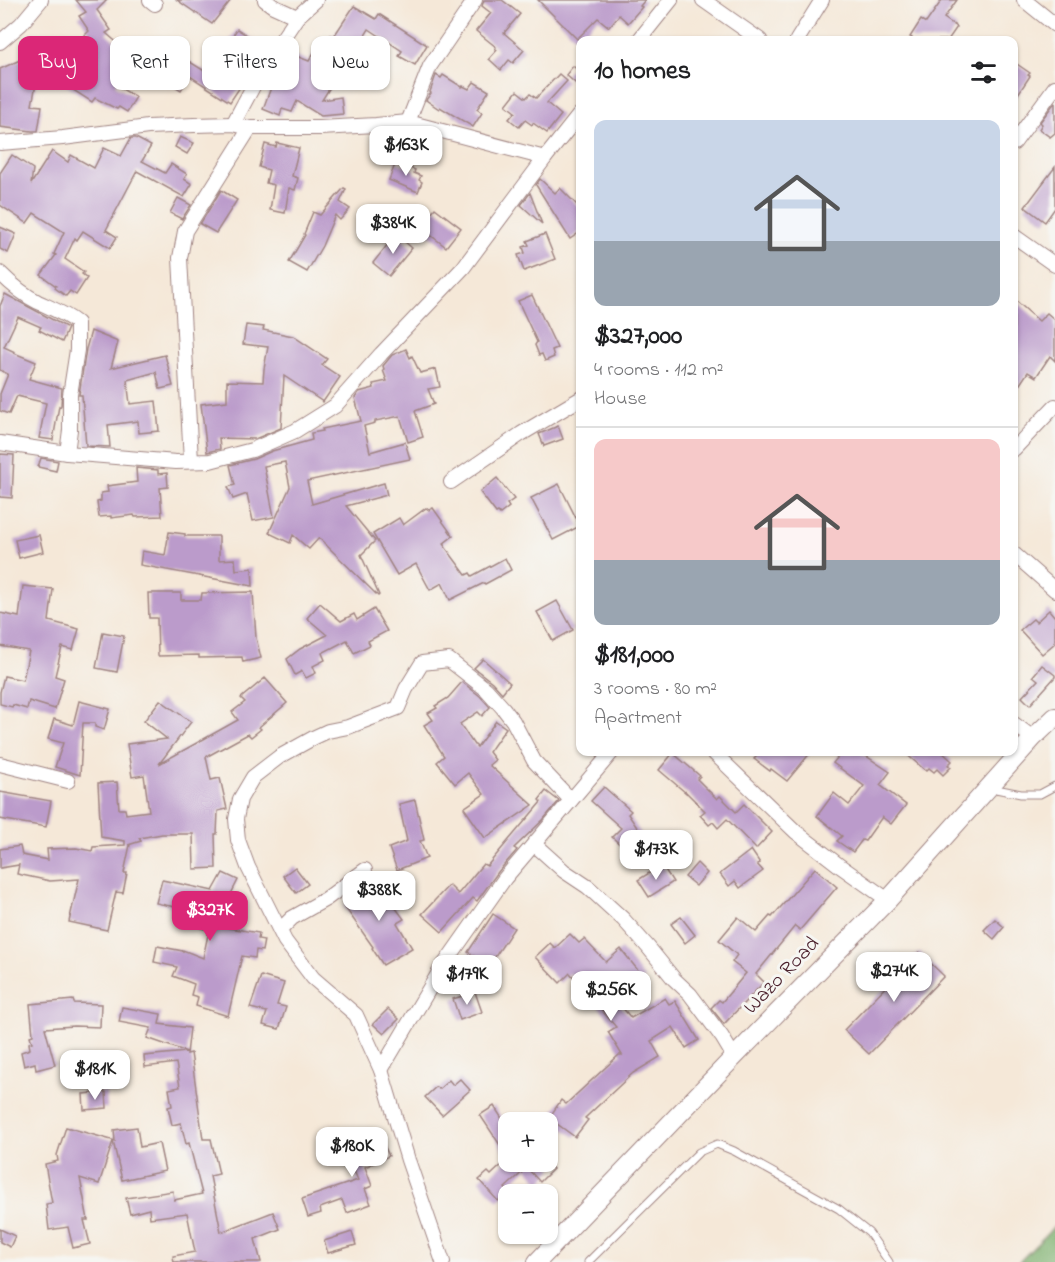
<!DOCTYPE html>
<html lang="en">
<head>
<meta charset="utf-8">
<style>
  body { margin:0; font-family:"Indie Flower",sans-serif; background:#f6f6f6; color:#202124; height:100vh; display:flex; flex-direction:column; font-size:22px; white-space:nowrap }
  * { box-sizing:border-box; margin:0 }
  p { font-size:20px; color:#757577 }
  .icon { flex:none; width:33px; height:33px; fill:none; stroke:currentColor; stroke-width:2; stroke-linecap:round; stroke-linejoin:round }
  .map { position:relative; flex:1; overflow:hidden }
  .panel { position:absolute; left:576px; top:36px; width:442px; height:720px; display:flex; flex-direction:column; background:#fff; border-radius:12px; box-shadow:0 2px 4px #0004 }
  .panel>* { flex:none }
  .banner { position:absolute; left:18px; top:36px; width:468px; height:54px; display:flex; gap:12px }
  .fabs { position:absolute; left:498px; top:1112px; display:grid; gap:12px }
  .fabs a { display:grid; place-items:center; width:60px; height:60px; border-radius:12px; background:#fff; box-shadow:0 2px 4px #0004; font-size:30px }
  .price { position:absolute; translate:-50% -51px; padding:0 14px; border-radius:12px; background:#fff; color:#222; font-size:20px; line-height:39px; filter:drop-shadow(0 2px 3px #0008) }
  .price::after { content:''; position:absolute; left:50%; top:36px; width:18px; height:14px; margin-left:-9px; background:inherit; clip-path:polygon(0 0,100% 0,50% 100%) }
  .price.current { background:#db2777; color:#fff }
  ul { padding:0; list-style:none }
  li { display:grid; align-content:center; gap:12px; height:318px; padding:0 18px }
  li+li { border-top:2px solid #e0e0e0 }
  li span { display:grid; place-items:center; height:186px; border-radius:12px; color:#555 }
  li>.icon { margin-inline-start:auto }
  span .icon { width:108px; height:108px; fill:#fffc; stroke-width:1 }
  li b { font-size:26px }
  h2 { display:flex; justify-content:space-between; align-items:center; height:72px; padding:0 18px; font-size:26px }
  .chip { padding:0 21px; border-radius:12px; background:#fff; box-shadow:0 2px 4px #0004; font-size:21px; line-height:54px }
  .chip.current { background:#db2777; color:#fff }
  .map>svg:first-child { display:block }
  .forest { fill:#7aae6a; stroke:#62664a; stroke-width:1.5 }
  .building { fill:#bb9bcb }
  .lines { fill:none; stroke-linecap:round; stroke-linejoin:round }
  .service-casing { stroke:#a08482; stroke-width:9 }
  .minor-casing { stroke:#a08482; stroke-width:16 }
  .secondary-casing { stroke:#a08482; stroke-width:20 }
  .service { stroke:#fff; stroke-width:7 }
  .minor { stroke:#fff; stroke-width:14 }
  .secondary { stroke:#fff; stroke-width:18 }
  .labels { text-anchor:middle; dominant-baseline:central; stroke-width:6; stroke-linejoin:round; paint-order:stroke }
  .street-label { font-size:21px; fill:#4a1f2b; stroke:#f6f6f2 }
</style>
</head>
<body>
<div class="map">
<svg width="1055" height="1262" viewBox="0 0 1055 1262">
  <rect width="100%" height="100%" fill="#f6f6f2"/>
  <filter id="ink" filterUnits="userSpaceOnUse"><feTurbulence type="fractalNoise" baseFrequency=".0167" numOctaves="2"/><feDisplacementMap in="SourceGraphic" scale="12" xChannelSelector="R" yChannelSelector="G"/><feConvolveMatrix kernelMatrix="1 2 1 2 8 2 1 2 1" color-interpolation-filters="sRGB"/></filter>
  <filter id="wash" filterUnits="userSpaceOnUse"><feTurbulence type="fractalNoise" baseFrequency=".008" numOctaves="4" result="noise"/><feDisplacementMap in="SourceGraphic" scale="24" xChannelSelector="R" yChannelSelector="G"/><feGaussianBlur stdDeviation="1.35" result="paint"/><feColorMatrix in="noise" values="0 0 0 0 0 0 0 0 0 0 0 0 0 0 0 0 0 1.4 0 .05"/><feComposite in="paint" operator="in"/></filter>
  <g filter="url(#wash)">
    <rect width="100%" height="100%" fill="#f5e8d8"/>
    <polygon class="forest" points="1055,1226 1055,1262 1019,1262"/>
    <g id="blocks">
      <g class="building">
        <polygon points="76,0 107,0 97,10 111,30 106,33 121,46 123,43 138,54 115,85 136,97 127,112 119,107 117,109 95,98 92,102 39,68 32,105 42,106 38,131 32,131 0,127 0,69 53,45 58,55 66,47 69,51 89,31 79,16 86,12"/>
        <polygon points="177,0 231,0 212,24"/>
        <polygon points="484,0 502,0 520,14 504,33 524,50 513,63 509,60 501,70 489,59 497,50 495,48 496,47 476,31 491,13 482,6"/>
        <polygon points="538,0 645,0 640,6 642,7 628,23 619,15 609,27 598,18 577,39"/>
        <polygon points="942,0 957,0 944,18 957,27 948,40 915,40 910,37 921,20 926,23"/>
        <polygon points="354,6 376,19 379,14 427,45 415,65 399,56 402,51 369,29 354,53 372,66 364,77 345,63 322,100 341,97 343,114 321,116 297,101 292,112 282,109 280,116 263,109 276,74 282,76 291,54 309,61 321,41 325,44 331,35 334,36"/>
        <polygon points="237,29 263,45 254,59 228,43"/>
        <polygon points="182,57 206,72 211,65 242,84 230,102 190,76 181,90 167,81"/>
        <polygon points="1014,62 1030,73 1028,75 1030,76 1014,100"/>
        <polygon points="573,66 580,72 580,87 566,75"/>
        <polygon points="559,74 567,81 547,103 561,115 547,133 533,123 532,125 525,120 519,127 509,119 515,112 506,105 517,91 526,98 530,94 536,98"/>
        <polygon points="436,75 441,78 443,75 462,87 463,86 469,89 474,82 489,91 477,109 482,113 473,127 440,107 439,109 426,100 431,93 430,92"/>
        <polygon points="1055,102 1055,133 1050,137 1039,129 1042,124 1040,122"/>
        <polygon points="180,137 194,143 187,154 175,147"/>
        <polygon points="131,138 136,138 151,146 142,161 165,173 171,164 187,174 184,179 192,184 184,197 137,171 106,230 117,237 110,248 83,231 77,240 75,238 65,259 84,272 82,274 87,278 76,295 70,291 66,296 55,288 56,286 41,275 56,255 54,254 64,232 34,213 27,223 0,205 0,173 12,155 33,169 31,184 52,151 68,162 71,155 94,168 104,148 121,156"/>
        <polygon points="392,142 403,146 398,161 387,157"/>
        <polygon points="277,143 299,148 292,176 298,178 295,190 289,188 285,213 270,210 274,185 266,183 269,170 259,167 265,144 276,147"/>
        <polygon points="396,162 415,170 414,173 421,176 419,180 422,182 418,192 389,180"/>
        <polygon points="1055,167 1055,208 1045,222 1025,207"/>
        <polygon points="540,179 555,193 560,188 580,208 580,232 570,239 536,185"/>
        <polygon points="344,188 346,189 340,202 350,209 340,220 335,215 322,246 307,272 289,262 305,235 304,234 313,212 320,215"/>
        <polygon points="221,190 237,200 216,233 200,224"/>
        <polygon points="530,193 542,224 521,205"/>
        <polygon points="178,198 191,205 182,219 170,213"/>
        <polygon points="435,208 461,228 446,247 420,227"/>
        <polygon points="0,227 16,234 8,253 0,249"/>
        <polygon points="396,234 412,248 389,276 373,263"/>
        <polygon points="545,234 555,259 524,271 518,255 525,253 523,247 529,245 527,241"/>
        <polygon points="5,294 68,328 62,342 39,330 41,327 18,317 4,347 15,352 14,353 36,362 29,379 62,388 61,405 60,407 59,406 53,440 39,438 46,403 17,396 9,414 0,411 0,394 8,374 0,370 0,306"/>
        <polygon points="532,295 557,348 552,350 554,357 545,361 542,354 539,355 535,345 537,342 518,301"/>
        <polygon points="1014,299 1039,321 1047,313 1055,320 1055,361 1050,356 1036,377 1028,372 1014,393"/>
        <polygon points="246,325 264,327 263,330 293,336 327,359 322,365 340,377 323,402 284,376 281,428 255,439 219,438 220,449 207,452 201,404 227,401 227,381 263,382 264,369 268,347 243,344"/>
        <polygon points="91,331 118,342 111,368 165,355 173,386 160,389 156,372 127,380 130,404 156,401 159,431 139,433 138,421 108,425 110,447 86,446 82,395 79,395 86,349"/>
        <polygon points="406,349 410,358 412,356 420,373 436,369 440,387 428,389 434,404 415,411 423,437 408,442 400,416 375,421 375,423 364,426 370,452 405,442 410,459 307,481 312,504 384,483 387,495 346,506 375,541 361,555 379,595 378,596 319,538 309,549 293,535 290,543 269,533 290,487 285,462 264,466 274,517 253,521 247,494 233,499 228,487 235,485 230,465 254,459 272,451 312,440 311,433 323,431 322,429 361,421 355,398 359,392 374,388 373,384 387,381 383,370 384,369 383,366 392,355"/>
        <polygon points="558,426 563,439 544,446 539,434"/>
        <polygon points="0,454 14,455 12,498 0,497"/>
        <polygon points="41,458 58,461 56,471 38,467"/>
        <polygon points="136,468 158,470 158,474 167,473 168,487 160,488 162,516 135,517 134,515 111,518 111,516 99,517 97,502 101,501 101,493 108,492 107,486 137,482"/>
        <polygon points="497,478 514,499 507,504 509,507 500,514 498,512 496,513 480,492"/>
        <polygon points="559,484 580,526 553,540 531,498"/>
        <polygon points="426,508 429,510 433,508 453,536 443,544 466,575 470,573 472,576 505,558 511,570 485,584 484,583 450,600 442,583 430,590 416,564 397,575 373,534 399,518 403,525"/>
        <polygon points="169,532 185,534 185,536 219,536 219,560 235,559 236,570 252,568 253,586 140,565 142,551 165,555"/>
        <polygon points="39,535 43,552 19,558 15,540"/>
        <polygon points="23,586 53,589 49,621 79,629 73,650 62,647 55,676 64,679 55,709 29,701 27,709 13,705 12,707 0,704 0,692 4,676 23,680 29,651 0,646 0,613 19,617"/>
        <polygon points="253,592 256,638 261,658 243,662 242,657 199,658 199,655 158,656 157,618 149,618 148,593 181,593 181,600 201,600 202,593"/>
        <polygon points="557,601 573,630 553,641 537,612"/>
        <polygon points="320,603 341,621 354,614 357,620 374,609 387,631 368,641 370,645 354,653 347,640 322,653 325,660 313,666 316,673 306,678 302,671 295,675 287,659 300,649 327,635 307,618"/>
        <polygon points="1049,610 1055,617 1055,643 1042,654 1020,630 1033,619 1036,622"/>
        <polygon points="103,632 124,636 117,672 96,668"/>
        <polygon points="483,659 510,683 502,693 492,682 474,668"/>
        <polygon points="1042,665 1055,675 1055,677 1030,705 1022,697 1038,680 1033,676"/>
        <polygon points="265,678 287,703 259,727 261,729 251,737 248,734 206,757 211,780 220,778 227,809 218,811 217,834 215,834 216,868 194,869 193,834 162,834 139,838 141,841 128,845 130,845 124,873 127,873 123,893 116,892 107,930 69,922 79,879 50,881 17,874 19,865 0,868 0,849 20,846 22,855 48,860 47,849 76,848 92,851 93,847 125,845 125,841 101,837 98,783 117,782 119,809 125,809 126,814 149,811 144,775 132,777 127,744 167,739 144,721 160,700 191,722 159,764 238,720 232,712 245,702 241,698"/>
        <polygon points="462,682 480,696 490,707 482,716 478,712 460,724 474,745 475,745 477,747 496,721 506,728 489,752 495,760 489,765 533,805 485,838 464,808 484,794 468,773 455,784 437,762 444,756 424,725 433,720 428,713 437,708 435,706 448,698"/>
        <polygon points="79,701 110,709 104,730 95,727 95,723 83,723 80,775 55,767 63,743 48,739 54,719 73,725"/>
        <polygon points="761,752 811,752 787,781 771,769 770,771 754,759"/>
        <polygon points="842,752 860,752 890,772 880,785 906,805 891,824 882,817 865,841 862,840 853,852 837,841 842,836 817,816 834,793 849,805 864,786 833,763"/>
        <polygon points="904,752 942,752 952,761 948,765 951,767 943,775 937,769 934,772 929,768 926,771"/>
        <polygon points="673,753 700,776 697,779 717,799 720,796 736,812 744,804 772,832 756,849 727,819 718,828 713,822 709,825 700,815 705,811 686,792 686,793 659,770"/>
        <polygon points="604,787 631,811 628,814 656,856 654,859 634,841 626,850 612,837 621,828 591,801"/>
        <polygon points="546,791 559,801 543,820 514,848 517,850 498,872 477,901 473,898 442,932 422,914 449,885 458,894 483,864 487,866 541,802 539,800"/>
        <polygon points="0,792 51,801 46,827 0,819"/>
        <polygon points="415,800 424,840 420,841 427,858 397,870 389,848 407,841 399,804"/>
        <polygon points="751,850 760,863 757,864 763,871 740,888 735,881 729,886 720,874"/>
        <polygon points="697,863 707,873 696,886 685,877"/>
        <polygon points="662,865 673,882 649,897 638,880"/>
        <polygon points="295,867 308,884 296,893 283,876"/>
        <polygon points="815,868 837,887 800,930 795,926 756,974 764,982 724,1024 711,1008 719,1000 722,1002 746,973 732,962 737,955 719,940 738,917 756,932 770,916 772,917"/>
        <polygon points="223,873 238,880 231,894 244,901 229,928 259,933 258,939 264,940 262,951 256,950 255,958 242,956 228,1016 196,1006 198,997 191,995 194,984 173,976 177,967 154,962 157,946 183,951 183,950 203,958 209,930 200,928 203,913 156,903 162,880 213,891"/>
        <polygon points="372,876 404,919 397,923 412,948 383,965 372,948 373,947 344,906 367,889 363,883"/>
        <polygon points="493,914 514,928 489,966 468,952"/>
        <polygon points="681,917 695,935 685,943 671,924"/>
        <polygon points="995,919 1004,927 994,939 984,930"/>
        <polygon points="570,934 579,943 584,939 606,962 621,949 644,978 617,1001 631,1018 665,998 669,1004 675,1001 699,1040 686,1048 673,1027 651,1041 660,1057 633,1073 585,1118 588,1120 575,1137 549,1118 561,1100 566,1104 619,1055 622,1055 608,1032 616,1027 570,973 560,983 535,957 550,943 555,948"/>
        <polygon points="919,952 944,976 869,1054 844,1030"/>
        <polygon points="261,976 284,983 277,1005 286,1007 279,1029 263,1025 267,1012 250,1008"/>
        <polygon points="475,992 482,1012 460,1020 453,999"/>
        <polygon points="73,1000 74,1003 101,1004 100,1027 74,1026 45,1028 55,1065 36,1070 35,1063 24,1066 21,1052 30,1049 29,1043 32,1042 30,1036 33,1035 30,1004"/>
        <polygon points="122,1007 161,1014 159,1024 190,1028 187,1054 191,1053 203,1139 211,1139 219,1174 210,1176 221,1232 273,1212 280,1229 255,1239 261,1262 174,1262 173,1256 195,1252 187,1213 150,1218 149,1209 130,1214 126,1198 173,1191 174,1200 202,1194 189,1143 186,1144 181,1123 172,1125 168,1107 172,1106 169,1089 180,1087 176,1063 145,1067 144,1056 187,1052 147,1038 151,1028 119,1022"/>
        <polygon points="388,1009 399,1019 384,1034 373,1024"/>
        <polygon points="460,1079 470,1090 442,1115 425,1097 436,1087 439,1089 449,1080 453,1085"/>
        <polygon points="106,1092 107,1108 84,1110 83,1094"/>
        <polygon points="494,1106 508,1128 508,1157 480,1115"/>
        <polygon points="66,1127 115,1141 114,1130 137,1127 140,1147 159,1143 165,1171 122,1180 113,1141 99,1184 80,1178 88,1220 84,1220 90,1244 73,1248 68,1227 49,1230 46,1204 52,1203 45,1164 58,1161 57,1155"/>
        <polygon points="368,1128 373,1139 377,1138 381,1147 384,1145 389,1156 365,1167 372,1186 365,1189 371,1204 347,1213 342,1200 320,1208 321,1213 308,1217 302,1199 358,1180 349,1159 354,1157 348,1143 357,1139 355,1134"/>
        <polygon points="506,1161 545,1161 553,1169 540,1182 527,1168 505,1188 508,1192 498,1201 479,1180 488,1172 491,1175"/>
        <polygon points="0,1229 15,1236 10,1247 0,1242"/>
        <polygon points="352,1232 356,1245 328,1253 324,1241"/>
      </g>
    </g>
  </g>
  <g filter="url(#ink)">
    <use href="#blocks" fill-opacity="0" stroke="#a08482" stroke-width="1.5"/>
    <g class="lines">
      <g class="service-casing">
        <g id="service">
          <polyline points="991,788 1021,794 1040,794 1055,786"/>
          <polyline points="588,1262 699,1152 717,1144 734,1151 839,1209 869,1233 889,1262"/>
        </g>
      </g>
      <g class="minor-casing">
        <g id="minor">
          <polyline points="150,0 155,4"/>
          <polyline points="265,0 273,6 297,17"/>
          <polyline points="703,0 760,40"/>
          <polyline points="1024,0 1055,25"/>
          <polyline points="639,40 671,0"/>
          <polyline points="797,40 822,0"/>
          <polyline points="0,42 21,24 41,0"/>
          <polyline points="408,122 430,66 475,0"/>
          <polyline points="233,124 264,66 297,17 316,0"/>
          <polyline points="0,143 63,138 148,127 194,125 233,124 250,128 320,128 376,125 408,122 545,158"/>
          <polyline points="1014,143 1055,87"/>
          <polyline points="1014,236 1055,265"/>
          <path d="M0,273c11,11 24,22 38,29 15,7 26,11 39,21v27l-7,45v35l-3,23"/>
          <polyline points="0,443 67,453 176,462 210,461 252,450 295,431 335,406 381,354 463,268 545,158 580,114"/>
          <polyline points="1014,449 1055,406"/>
          <polyline points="191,461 180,258 185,231 250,128"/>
          <polyline points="451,482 521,434 580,399"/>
          <polyline points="1014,554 1055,590"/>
          <polyline points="1014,724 1033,738"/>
          <polyline points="713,752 796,832 840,866 888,900"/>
          <polyline points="0,764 68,781"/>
          <polyline points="534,844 564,871 588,887 623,919 648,947 674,979 690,994 722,1037 734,1057"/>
          <polyline points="280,930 292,918 326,899 365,870"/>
          <polyline points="381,1070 441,969 505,878 612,752"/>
          <polyline points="443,1262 408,1160 381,1070 356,1015 313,978 285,941 248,867 238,840 236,819 240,799 253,777 279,757 315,737 328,731 348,727 398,708 406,689 422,663 449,660 486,689 503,708 513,721 534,761 571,800"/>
        </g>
      </g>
      <g class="secondary-casing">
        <polyline id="secondary" points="537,1262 734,1057 888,900 1033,738 1055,717"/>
      </g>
      <use href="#service" class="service"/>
      <use href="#minor" class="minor"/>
      <use href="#secondary" class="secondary"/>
    </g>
  </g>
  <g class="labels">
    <g class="street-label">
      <text transform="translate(782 976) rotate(-46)">Wazo Road</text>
    </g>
  </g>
</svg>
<div class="fabs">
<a>+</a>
<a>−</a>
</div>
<b class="price" style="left:406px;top:177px">$163K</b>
<b class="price" style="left:393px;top:255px">$384K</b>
<b class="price" style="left:656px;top:881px">$173K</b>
<b class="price" style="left:379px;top:922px">$388K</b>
<b class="price current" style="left:210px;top:942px">$327K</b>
<b class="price" style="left:894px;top:1003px">$274K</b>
<b class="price" style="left:467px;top:1006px">$179K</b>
<b class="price" style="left:611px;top:1022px">$256K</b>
<b class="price" style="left:95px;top:1101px">$181K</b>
<b class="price" style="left:352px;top:1178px">$180K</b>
<div class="banner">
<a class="chip current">Buy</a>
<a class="chip">Rent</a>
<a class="chip">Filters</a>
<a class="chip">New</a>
</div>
<section class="panel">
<h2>10 homes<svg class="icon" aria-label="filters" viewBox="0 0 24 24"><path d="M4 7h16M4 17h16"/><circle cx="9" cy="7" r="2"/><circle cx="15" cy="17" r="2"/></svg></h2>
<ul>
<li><span style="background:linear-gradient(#c9d6e8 65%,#9aa5b1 0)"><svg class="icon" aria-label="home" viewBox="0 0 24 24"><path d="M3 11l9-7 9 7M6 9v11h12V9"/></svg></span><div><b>$327,000</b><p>4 rooms · 112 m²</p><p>House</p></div></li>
<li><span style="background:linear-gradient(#f6c9c9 65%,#9aa5b1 0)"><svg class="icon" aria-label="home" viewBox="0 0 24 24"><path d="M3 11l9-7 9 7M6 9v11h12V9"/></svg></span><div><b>$181,000</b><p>3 rooms · 80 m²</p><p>Apartment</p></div></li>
</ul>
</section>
</div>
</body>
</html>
